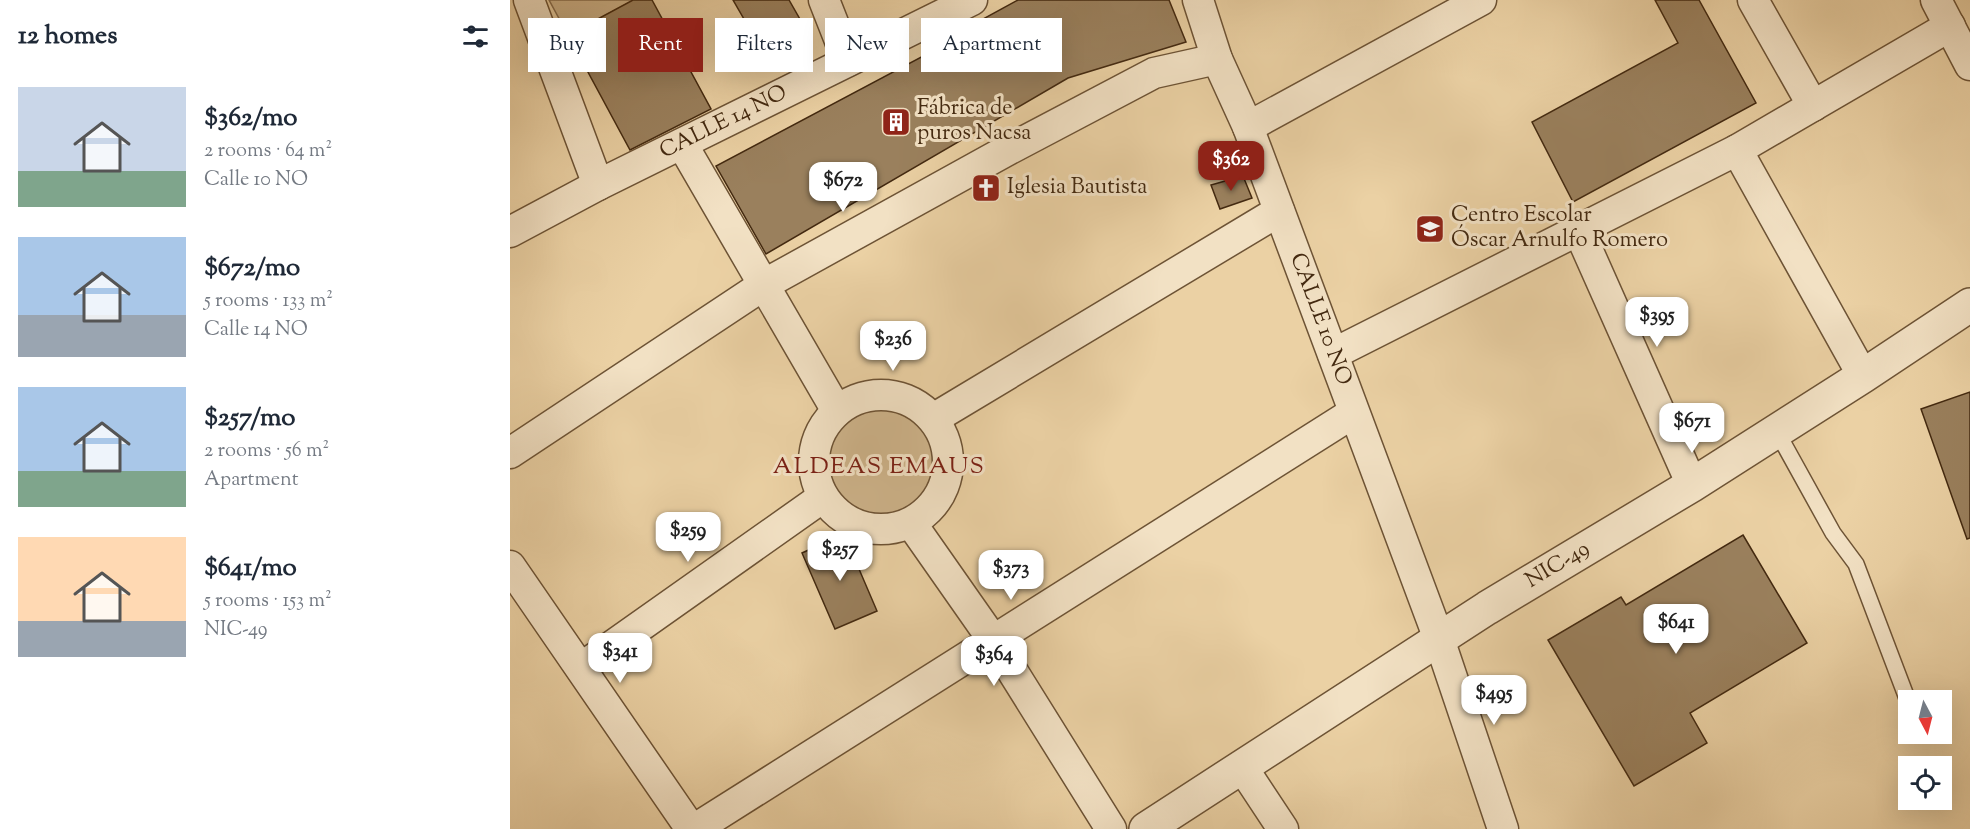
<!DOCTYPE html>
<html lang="en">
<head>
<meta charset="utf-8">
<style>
  body { margin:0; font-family:"Sorts Mill Goudy",serif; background:#f2f2f3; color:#1f2937; height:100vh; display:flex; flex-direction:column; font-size:22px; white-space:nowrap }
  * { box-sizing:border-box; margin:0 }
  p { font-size:20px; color:#747a83 }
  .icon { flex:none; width:33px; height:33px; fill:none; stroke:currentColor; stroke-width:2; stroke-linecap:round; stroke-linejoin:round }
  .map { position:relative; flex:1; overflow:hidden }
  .drawer { display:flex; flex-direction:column; background:#fff; width:510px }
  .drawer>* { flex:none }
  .top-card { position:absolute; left:18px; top:18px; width:570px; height:54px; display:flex; gap:12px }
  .needle { width:39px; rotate:173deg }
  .fabs { position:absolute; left:1388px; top:690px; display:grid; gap:12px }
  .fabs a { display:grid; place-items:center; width:54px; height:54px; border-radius:0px; background:#fff; box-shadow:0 6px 24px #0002; font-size:30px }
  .price { position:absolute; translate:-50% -51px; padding:0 14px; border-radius:12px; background:#fff; color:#222; font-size:20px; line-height:39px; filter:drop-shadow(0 2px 3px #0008) }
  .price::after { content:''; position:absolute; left:50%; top:36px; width:18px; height:14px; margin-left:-9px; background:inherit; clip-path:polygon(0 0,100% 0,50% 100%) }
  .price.active { background:#8f2418; color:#fff }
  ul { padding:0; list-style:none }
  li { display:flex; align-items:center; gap:18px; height:150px; padding:0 18px }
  li span { display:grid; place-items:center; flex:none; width:168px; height:120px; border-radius:0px; color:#555 }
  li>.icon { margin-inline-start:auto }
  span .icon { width:72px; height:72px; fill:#fffc; stroke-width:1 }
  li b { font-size:26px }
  h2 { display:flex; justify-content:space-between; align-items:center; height:72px; padding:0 18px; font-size:26px }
  .tag { padding:0 21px; border-radius:0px; background:#fff; box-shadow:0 6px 24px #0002; font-size:21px; line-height:54px }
  .tag.active { background:#8f2418; color:#fff }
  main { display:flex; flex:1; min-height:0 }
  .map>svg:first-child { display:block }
  .green { fill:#ceb48b; stroke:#886e4e; stroke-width:1.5 }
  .building { fill:#9a805d; stroke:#432910; stroke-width:1.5 }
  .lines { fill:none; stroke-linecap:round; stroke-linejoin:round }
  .service-casing { stroke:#6d5335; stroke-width:18 }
  .minor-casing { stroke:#6d5335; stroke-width:33 }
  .tertiary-casing { stroke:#6d5335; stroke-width:36 }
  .service { stroke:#f2e1c4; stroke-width:15 }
  .minor { stroke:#f2e1c4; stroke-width:30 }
  .tertiary { stroke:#f2e1c4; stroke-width:33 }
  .labels { text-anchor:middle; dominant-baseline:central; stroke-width:6; stroke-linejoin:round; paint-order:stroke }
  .poi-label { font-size:22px; fill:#432910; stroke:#f2e1c4; text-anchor:start }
  .street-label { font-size:22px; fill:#432910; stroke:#f2e1c4 }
  .neighbourhood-label { font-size:24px; letter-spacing:1.5px; fill:#7a1f14; stroke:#f2e1c4 }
</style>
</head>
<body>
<main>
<section class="drawer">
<h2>12 homes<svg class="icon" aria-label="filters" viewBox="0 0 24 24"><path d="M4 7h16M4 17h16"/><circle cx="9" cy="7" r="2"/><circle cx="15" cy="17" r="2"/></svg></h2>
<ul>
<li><span style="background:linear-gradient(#c9d6e8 70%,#7fa58c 0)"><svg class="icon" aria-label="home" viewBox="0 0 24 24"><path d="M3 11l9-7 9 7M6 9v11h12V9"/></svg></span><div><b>$362/mo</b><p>2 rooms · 64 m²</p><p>Calle 10 NO</p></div></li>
<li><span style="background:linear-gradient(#a9c7e8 65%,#9aa5b1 0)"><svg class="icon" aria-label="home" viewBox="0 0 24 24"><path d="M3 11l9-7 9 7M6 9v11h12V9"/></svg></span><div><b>$672/mo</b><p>5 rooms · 133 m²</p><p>Calle 14 NO</p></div></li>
<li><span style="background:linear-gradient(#a9c7e8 70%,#7fa58c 0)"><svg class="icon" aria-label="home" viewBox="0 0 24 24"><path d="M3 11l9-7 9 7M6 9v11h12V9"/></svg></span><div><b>$257/mo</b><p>2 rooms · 56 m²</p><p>Apartment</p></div></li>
<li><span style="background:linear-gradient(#ffd9b3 70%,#9aa5b1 0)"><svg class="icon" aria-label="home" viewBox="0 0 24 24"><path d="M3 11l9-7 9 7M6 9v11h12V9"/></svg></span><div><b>$641/mo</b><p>5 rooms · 153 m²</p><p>NIC-49</p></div></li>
</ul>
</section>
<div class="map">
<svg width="1460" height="829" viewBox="0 0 1460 829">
  <rect width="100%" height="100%" fill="#ebd1a4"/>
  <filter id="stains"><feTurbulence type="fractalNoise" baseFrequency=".00333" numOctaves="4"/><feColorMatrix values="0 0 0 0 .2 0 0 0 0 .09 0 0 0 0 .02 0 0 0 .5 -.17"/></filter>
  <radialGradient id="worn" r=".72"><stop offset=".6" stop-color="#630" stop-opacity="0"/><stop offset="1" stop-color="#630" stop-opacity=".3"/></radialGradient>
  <g class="green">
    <polygon points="39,0 124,0 58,35"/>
    <circle cx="370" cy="462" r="53"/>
  </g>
  <g class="building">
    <polygon points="123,0 142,0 201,109 120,150 58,35"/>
    <polygon points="223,0 279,0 295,28 253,52"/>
    <polygon points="508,0 659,0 676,42 558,78 256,254 206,166 453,35 451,31"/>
    <polygon points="1145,0 1189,0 1246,103 1063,202 1022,122 1168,43"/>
    <polygon points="733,176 742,198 710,209 701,185"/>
    <polygon points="1460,392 1460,538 1457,539 1411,409"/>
    <polygon points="334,534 367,611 325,629 292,553"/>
    <polygon points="1233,535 1297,643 1180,713 1197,743 1124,786 1038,640 1111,597 1116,605"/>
  </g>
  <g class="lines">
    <g class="service-casing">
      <polyline id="service" points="1266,430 1323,533 1346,564 1398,701"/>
    </g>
    <g class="minor-casing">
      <g id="minor">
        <polyline points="19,0 88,185"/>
        <polyline points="314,0 338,61"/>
        <path id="s1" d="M688,0l19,59 31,68 191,512 64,190"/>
        <polyline points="1243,0 1303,106"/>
        <polyline points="1426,0 1460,65"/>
        <polyline points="738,127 971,0"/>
        <polyline points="172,144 327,411"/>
        <polyline points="1227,150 1353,376"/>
        <polyline points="1069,231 1182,485"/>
        <path id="s2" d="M0,232l88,-47 374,-185"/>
        <polyline points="823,354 1227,150 1440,26"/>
        <circle cx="371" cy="462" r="67"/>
        <polyline points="423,419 769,211"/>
        <polyline points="0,453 255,284 494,152 644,73 707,59"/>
        <polyline points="401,523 483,640 601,829"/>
        <polyline points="0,566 181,829"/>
        <polyline points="71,668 313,497"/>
        <polyline points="732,767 773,829"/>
        <polyline points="185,829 843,413"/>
      </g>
    </g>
    <g class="tertiary-casing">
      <g id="tertiary">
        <path id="s3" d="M636,829l341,-221 205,-123 171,-109 107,-71"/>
      </g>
    </g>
    <use href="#service" class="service"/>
    <use href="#minor" class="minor"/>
    <use href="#tertiary" class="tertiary"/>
  </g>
  <defs>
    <g id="building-square" transform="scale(1.5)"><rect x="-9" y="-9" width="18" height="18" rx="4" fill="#8f2418" stroke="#f2e1c4"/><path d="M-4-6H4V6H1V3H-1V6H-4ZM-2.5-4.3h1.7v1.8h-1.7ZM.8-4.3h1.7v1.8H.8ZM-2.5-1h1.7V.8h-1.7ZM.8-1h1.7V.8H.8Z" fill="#fff"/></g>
    <g id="church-square" transform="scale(1.5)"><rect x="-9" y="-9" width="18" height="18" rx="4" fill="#8f2418" stroke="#f2e1c4"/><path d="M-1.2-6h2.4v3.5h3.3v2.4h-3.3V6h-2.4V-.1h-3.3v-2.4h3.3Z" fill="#fff"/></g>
    <g id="school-square" transform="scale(1.5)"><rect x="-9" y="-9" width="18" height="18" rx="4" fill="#8f2418" stroke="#f2e1c4"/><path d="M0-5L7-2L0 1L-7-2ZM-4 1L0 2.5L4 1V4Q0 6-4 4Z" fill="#fff"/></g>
  </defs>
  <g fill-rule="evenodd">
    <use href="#building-square" x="386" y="122"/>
    <use href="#church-square" x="476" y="188"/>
    <use href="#school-square" x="920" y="229"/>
  </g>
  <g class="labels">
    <g class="poi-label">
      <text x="407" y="109">Fábrica de<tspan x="407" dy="25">puros Nacsa</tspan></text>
      <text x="497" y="188">Iglesia Bautista</text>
      <text x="941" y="216">Centro Escolar<tspan x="941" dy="25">Óscar Arnulfo Romero</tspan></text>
    </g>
    <g class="street-label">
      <text stroke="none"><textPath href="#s2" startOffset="240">CALLE 14 NO</textPath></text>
      <text stroke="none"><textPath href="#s1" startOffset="342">CALLE 10 NO</textPath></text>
      <text stroke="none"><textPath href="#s3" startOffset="489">NIC-49</textPath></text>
    </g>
    <g class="neighbourhood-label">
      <text x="369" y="467">ALDEAS EMAUS</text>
    </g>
  </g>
  <rect width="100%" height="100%" filter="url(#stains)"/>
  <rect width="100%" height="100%" fill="url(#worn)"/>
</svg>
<div class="fabs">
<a><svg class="needle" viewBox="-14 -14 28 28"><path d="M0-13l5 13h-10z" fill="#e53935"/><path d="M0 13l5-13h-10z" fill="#747a83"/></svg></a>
<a><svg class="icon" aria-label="locate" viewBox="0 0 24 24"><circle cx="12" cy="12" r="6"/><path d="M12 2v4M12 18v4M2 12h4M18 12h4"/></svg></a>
</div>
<b class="price active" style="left:721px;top:192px">$362</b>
<b class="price" style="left:333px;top:213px">$672</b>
<b class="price" style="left:1147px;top:348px">$395</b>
<b class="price" style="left:383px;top:372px">$236</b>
<b class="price" style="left:1182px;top:454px">$671</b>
<b class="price" style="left:178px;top:563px">$259</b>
<b class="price" style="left:330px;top:582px">$257</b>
<b class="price" style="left:501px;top:601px">$373</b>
<b class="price" style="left:1166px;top:655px">$641</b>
<b class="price" style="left:110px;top:684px">$341</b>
<b class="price" style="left:484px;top:687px">$364</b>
<b class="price" style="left:984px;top:726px">$495</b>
<div class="top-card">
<a class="tag">Buy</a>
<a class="tag active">Rent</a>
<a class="tag">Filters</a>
<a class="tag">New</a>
<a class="tag">Apartment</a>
</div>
</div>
</main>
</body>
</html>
